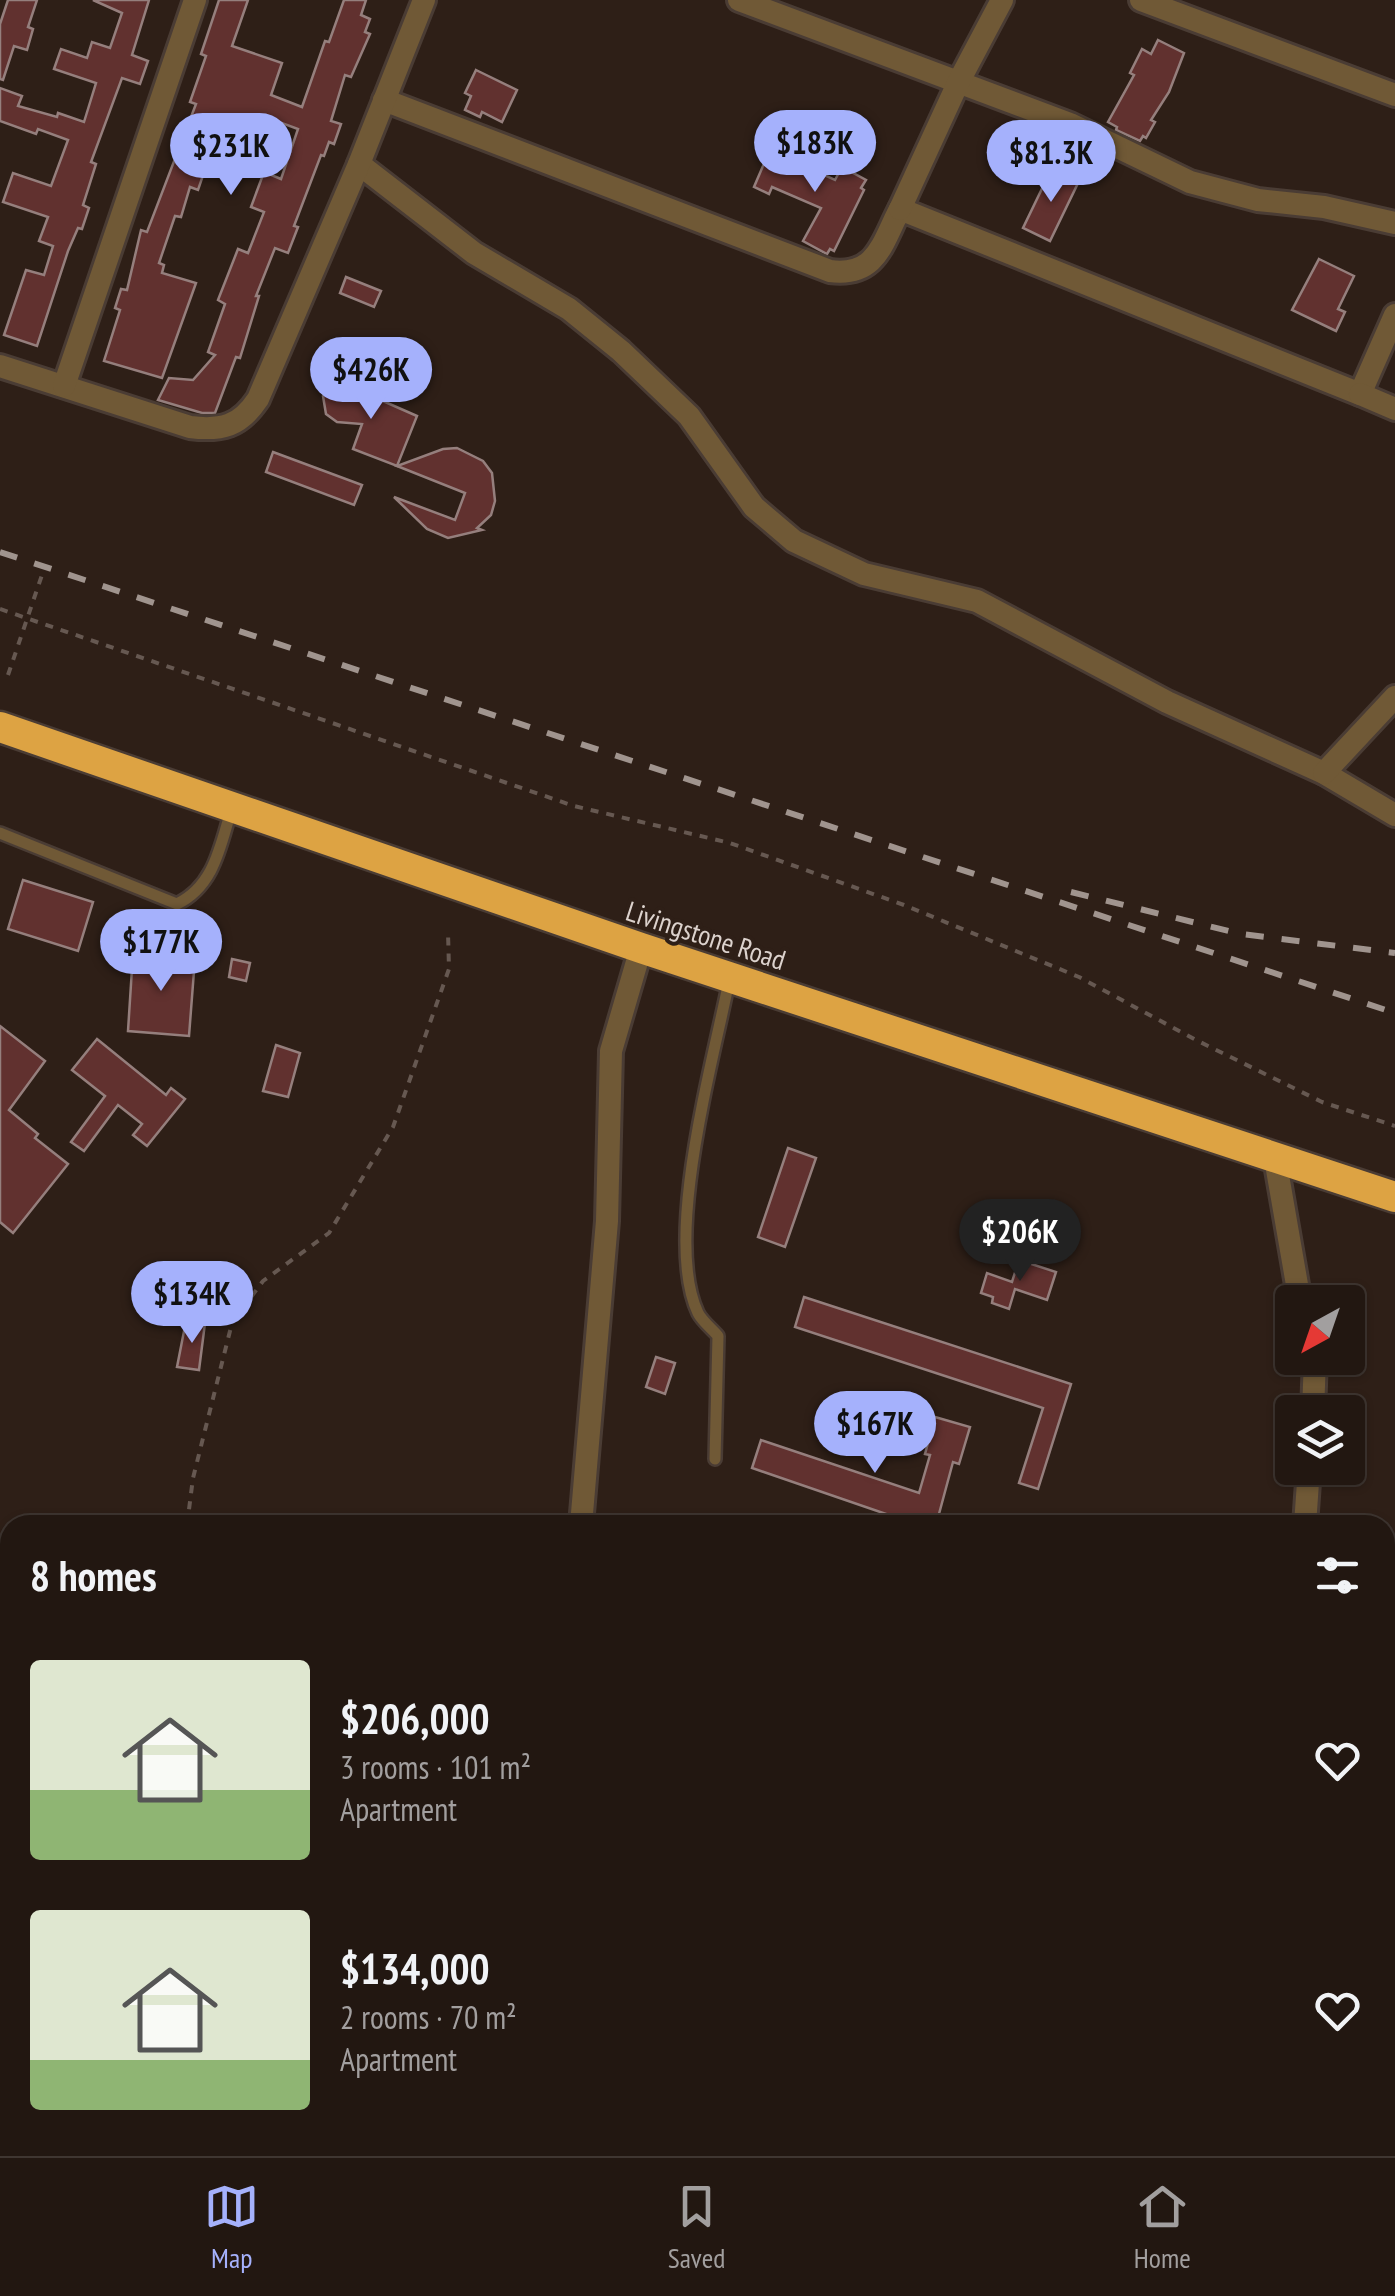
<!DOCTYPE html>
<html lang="en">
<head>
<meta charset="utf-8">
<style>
  body { margin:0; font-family:"PT Sans Narrow",sans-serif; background:#2a201a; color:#f1f3f6; height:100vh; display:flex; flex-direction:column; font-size:38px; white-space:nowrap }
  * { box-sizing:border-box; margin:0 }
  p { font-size:32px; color:#a29f9f }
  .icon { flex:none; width:55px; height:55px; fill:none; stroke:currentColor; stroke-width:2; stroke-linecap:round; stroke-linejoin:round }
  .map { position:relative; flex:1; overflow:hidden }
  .drawer { position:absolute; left:0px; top:1515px; width:1395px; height:642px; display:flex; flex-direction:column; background:#221711; border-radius:30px 30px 0 0; box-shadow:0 2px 8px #0004,0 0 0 2px #3f3631 }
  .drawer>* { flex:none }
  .needle { width:65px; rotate:220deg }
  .controls { position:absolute; left:1275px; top:1285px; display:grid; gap:20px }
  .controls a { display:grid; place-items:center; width:90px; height:90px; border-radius:10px; background:#221711; box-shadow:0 2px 8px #0004,0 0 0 2px #3f3631; font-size:50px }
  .price { position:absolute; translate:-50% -85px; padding:0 22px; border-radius:35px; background:#a5b1fc; color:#111; font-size:32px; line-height:65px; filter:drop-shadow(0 2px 5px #0008) }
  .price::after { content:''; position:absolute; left:50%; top:60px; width:30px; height:22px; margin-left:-15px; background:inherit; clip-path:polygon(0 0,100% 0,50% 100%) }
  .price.on { background:#222; color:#fff }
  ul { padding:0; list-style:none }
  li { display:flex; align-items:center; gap:30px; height:250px; padding:0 30px }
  li span { display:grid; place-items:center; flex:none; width:280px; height:200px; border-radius:10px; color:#555 }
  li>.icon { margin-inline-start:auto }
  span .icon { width:120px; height:120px; fill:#fffc; stroke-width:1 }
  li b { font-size:42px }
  h2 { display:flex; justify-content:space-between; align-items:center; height:120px; padding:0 30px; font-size:42px }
  .tabs { display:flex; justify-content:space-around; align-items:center; height:140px; border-top:2px solid #3f3631; background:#221711; font-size:28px; color:#a29f9f }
  .tabs a { display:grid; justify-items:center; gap:5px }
  .tabs .on { color:#a5b1fc }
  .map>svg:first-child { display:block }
  .building { fill:#61312f; stroke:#957f7d; stroke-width:2.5 }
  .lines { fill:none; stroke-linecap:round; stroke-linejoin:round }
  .lane-casing { stroke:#4a3c34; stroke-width:16 }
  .street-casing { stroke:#4a3c34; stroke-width:28 }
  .highway-casing { stroke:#4a3c34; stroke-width:35 }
  .path { stroke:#665851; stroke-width:4; stroke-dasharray:8 8; stroke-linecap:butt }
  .lane { stroke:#705936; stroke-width:11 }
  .street { stroke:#705936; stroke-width:22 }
  .highway { stroke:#dda343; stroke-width:30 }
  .rail { stroke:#a0948e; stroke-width:6; stroke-dasharray:18 18; stroke-linecap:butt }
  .labels { text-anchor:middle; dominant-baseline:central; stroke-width:8; stroke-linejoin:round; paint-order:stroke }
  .street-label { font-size:28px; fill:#dcd2cd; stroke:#2e1f17 }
</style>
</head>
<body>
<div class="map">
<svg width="1395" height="2156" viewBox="0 0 1395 2156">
  <rect width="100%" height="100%" fill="#2e1f17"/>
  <g class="building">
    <polygon points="8,0 37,0 28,27 33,29 27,50 14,46 3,80 0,79 0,24"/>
    <polygon points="93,0 149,0 132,55 148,61 140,84 122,78 91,162 96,164 83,205 89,208 82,229 78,228 68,251 37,346 4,335 26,270 44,275 53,246 39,241 48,217 3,202 13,173 51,186 68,140 38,129 36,134 0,121 0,88 22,96 18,106 57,117 58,113 84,122 96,83 54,69 61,49 87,58 92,42 110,48 122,13"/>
    <polygon points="219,0 248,0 232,46 282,63 271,95 302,107 325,41 329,42 344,0 366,0 361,15 370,19 365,32 370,34 351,77 345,75 331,121 341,124 334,144 329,142 324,156 321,155 294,226 298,227 288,253 275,248 256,296 259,296 240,358 236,357 215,413 202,413 158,400 169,378 193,380 215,355 208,352 225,304 218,300 238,249 248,253 264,212 251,207 264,172 281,179 298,129 263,116 250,153 223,144 219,152 212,149 198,190 190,187 181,217 175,216 159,263 164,265 162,273 196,283 162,378 104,361 120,310 115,308 121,289 127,290 141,230 147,232 196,104 190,102 206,56 201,54"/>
    <polygon points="1158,40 1184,53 1169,92 1151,120 1155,122 1146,138 1143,136 1140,141 1116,130 1117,127 1108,122 1134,75 1130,73 1142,49 1151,54"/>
    <polygon points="476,70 517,90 502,122 482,112 480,117 465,110 471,96 465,93"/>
    <polygon points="772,145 786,151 784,157 835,180 842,167 866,180 861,188 864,190 834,251 830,249 827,254 803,241 821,208 772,187 769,194 754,187"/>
    <polygon points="1052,168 1079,181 1050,241 1023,228"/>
    <polygon points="1319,259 1354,276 1338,309 1345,312 1336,331 1292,310"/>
    <polygon points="346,277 381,291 374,307 340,293"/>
    <polygon points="342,383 417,416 397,466 353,449 362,424 337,422 326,414 323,396 330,386"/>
    <polygon points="457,448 483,461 492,473 495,501 491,515 477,528 482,530 448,538 427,529 394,497 455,520 465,493 397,466 443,449"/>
    <polygon points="273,452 362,485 354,505 266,472"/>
    <polygon points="23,880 93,902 78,951 8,929"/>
    <polygon points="133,953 195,958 189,1036 128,1031"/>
    <polygon points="232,959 250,963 246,981 229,977"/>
    <polygon points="0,1026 45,1061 9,1110 38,1134 35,1138 68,1164 13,1233 0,1222"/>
    <polygon points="97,1039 166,1095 171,1088 185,1099 147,1146 133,1135 142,1124 118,1105 84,1151 71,1142 105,1096 72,1070"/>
    <polygon points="276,1045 300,1053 288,1097 263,1091"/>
    <polygon points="788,1148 816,1158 785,1247 758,1237"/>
    <polygon points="1019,1260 1056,1272 1047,1300 1015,1289 1009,1309 992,1303 993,1297 981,1293 987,1273 1012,1282"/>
    <polygon points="804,1297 1071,1384 1038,1489 1019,1483 1043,1408 795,1327"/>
    <polygon points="186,1321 205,1323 199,1370 177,1367"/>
    <polygon points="656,1357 675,1363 665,1394 646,1387"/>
    <polygon points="935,1417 970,1427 959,1464 953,1462 936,1525 918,1525 752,1468 761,1440 919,1493 930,1455 925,1454"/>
  </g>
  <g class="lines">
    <g class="lane-casing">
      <g id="lane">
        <path d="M0,833l177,71c37,-18 43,-57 54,-93"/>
        <path d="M715,1459l3,-123c-6,-7 -16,-15 -20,-23 -35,-74 15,-251 31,-332"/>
      </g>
    </g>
    <g class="street-casing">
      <g id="street">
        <polyline points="739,0 1070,124 1190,182 1258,200 1324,207 1395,223"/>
        <polyline points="1141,0 1395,95"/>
        <path d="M384,100l446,171c47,6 52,-28 70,-62l460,185 35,-79"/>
        <polyline points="359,164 474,253 569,309 621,351 689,416 754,507 794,541 864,574 977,601 1167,702 1324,773 1395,815"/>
        <polyline points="900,209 959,81 1002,0"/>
        <path d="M0,366l190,61c32,4 50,-1 68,-28l101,-235 65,-164"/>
        <polyline points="64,386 195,0"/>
        <polyline points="1360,394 1395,409"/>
        <polyline points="1324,773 1395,697"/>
        <polyline points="1275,1158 1300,1302"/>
        <polyline points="1313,1412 1315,1358"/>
        <polyline points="581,1525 607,1221 611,1051 641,948"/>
        <polyline points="1305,1525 1309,1468"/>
        <polyline points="538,2156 538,2148"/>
        <polyline points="905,2156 905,2148"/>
        <polyline points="1262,2156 1262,2148"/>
      </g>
    </g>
    <g class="highway-casing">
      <polyline id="highway" points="0,727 641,948 1395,1197"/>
    </g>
    <g class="path">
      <polyline points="0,609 574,806 730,843 904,905 1079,977 1196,1040 1322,1102 1395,1126"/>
      <polyline points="8,675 45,566"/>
      <polyline points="187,1525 193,1478 232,1323 263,1281 329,1233 393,1127 449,969 448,932"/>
      <polyline points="0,1774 10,1756"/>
      <polyline points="119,2148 120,2156"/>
    </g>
    <use href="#lane" class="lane"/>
    <use href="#street" class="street"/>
    <use href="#highway" class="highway"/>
    <g class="rail">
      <polyline points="0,552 1395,1013"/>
      <polyline points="1071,892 1241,934 1395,953"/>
    </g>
  </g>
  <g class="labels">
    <g class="street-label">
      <text transform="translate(706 935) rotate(18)">Livingstone Road</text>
    </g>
  </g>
</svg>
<div class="controls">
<a><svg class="needle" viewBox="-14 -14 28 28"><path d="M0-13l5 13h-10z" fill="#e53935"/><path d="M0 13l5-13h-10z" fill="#a29f9f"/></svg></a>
<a><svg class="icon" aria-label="layers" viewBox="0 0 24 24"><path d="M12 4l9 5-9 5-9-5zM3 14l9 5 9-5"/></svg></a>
</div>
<b class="price" style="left:815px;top:195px">$183K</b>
<b class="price" style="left:231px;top:198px">$231K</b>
<b class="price" style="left:1051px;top:205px">$81.3K</b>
<b class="price" style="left:371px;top:422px">$426K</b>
<b class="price" style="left:161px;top:994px">$177K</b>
<b class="price on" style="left:1020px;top:1284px">$206K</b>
<b class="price" style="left:192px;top:1346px">$134K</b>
<b class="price" style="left:875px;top:1476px">$167K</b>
<section class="drawer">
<h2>8 homes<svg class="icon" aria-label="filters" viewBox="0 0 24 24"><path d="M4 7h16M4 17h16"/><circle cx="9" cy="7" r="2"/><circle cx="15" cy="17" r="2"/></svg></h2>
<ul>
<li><span style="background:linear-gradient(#dfe7d0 65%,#8fb573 0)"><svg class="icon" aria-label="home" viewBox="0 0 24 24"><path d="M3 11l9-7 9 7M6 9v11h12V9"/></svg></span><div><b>$206,000</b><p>3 rooms · 101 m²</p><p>Apartment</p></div><svg class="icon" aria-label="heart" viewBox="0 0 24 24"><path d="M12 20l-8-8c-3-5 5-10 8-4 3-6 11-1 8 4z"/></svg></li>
<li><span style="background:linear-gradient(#dfe7d0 75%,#8fb573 0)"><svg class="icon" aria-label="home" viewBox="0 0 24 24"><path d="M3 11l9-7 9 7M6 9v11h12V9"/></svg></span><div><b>$134,000</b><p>2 rooms · 70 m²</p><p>Apartment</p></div><svg class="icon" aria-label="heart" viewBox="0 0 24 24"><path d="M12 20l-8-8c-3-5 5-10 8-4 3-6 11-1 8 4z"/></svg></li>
</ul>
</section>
</div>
<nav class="tabs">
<a class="on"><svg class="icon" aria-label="map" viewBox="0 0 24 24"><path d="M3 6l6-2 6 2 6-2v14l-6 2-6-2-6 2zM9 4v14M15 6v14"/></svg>Map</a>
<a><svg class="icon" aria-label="saved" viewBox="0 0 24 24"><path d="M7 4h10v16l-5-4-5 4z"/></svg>Saved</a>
<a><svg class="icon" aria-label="home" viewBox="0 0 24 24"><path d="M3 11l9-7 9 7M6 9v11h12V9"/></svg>Home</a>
</nav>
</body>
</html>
